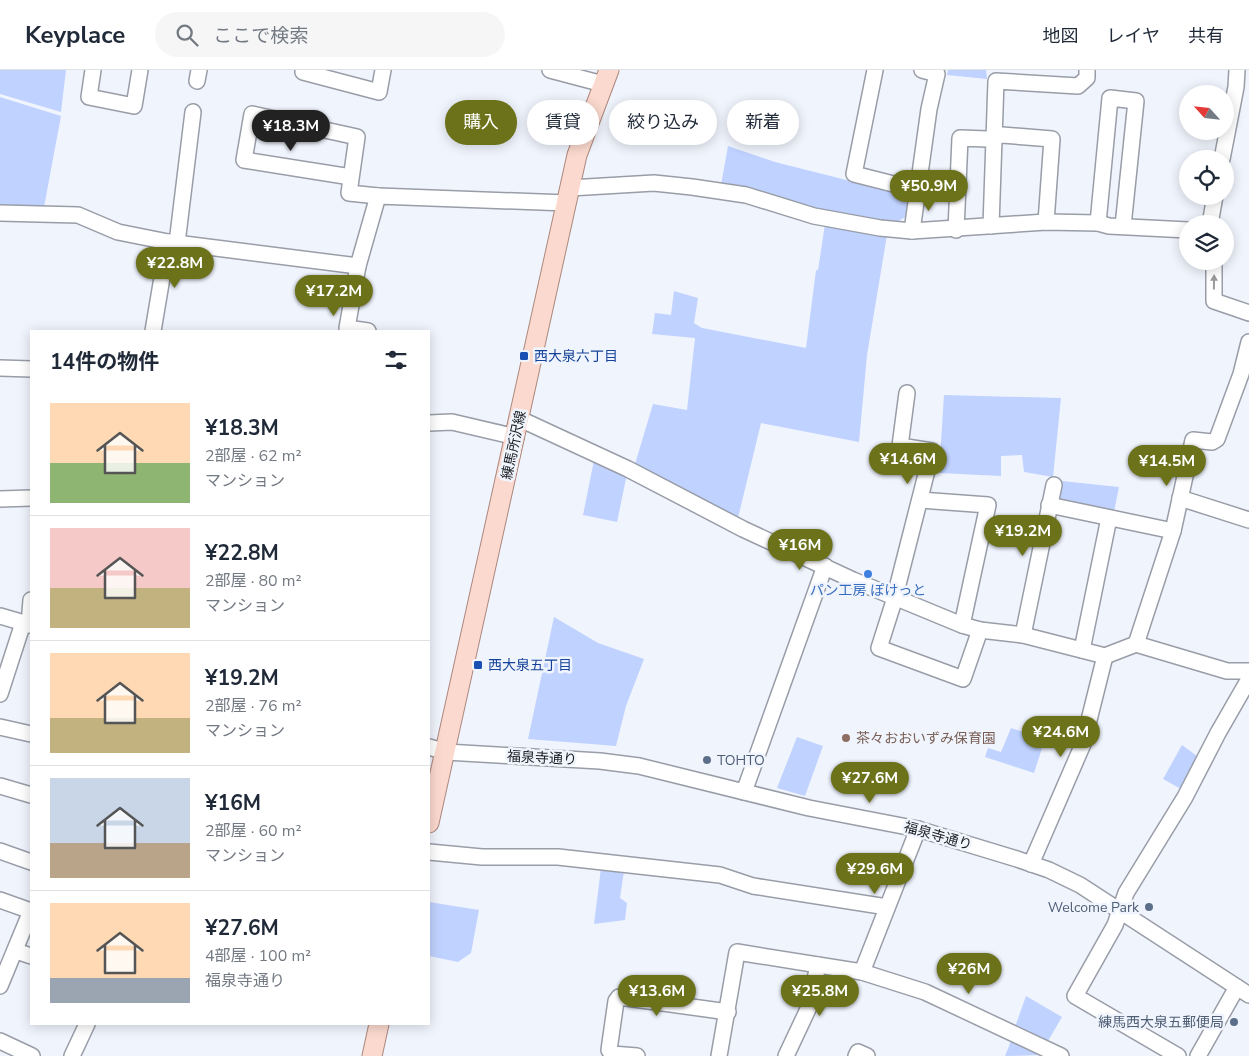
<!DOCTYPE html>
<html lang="ja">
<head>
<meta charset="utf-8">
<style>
  body { margin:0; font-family:"Nunito Sans","Noto Sans JP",sans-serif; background:#f6f6f7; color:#1f2937; height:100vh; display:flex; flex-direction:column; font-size:19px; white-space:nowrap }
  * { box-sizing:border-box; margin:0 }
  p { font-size:16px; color:#747a83 }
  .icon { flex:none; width:28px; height:28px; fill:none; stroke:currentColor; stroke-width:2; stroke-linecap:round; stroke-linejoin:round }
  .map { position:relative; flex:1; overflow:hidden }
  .sheet { position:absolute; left:30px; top:260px; width:400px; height:695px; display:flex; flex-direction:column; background:#fff; border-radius:0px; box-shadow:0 2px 12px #0003 }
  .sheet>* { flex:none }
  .top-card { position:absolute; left:445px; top:30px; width:475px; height:45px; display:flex; gap:10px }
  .needle { width:32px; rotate:297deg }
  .tools { position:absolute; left:1179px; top:15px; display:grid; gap:10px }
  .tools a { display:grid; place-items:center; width:55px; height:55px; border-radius:50%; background:#fff; box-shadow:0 2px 12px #0003; font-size:25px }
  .price { position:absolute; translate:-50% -42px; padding:0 11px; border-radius:18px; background:#6b721a; color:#fff; font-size:16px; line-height:32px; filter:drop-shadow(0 1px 2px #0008) }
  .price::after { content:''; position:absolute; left:50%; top:30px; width:15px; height:11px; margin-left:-8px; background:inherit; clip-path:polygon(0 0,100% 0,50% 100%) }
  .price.current { background:#222; color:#fff }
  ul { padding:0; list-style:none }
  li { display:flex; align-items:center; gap:15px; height:125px; padding:0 20px }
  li+li { border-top:1px solid #e0e1e3 }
  li span { display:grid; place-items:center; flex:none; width:140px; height:100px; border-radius:0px; color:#555 }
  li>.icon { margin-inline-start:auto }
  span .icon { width:60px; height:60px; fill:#fffc; stroke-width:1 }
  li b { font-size:21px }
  h2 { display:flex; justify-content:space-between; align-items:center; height:60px; padding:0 20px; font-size:21px }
  .pill { padding:0 18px; border-radius:22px; background:#fff; box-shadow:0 2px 12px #0003; font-size:18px; line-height:45px }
  .pill.current { background:#6b721a; color:#fff }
  header { display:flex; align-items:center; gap:30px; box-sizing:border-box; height:70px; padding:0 25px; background:#fff; border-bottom:1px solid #e0e1e3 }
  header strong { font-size:24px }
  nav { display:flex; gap:28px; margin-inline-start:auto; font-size:18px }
  .search { width:350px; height:45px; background:#f6f6f7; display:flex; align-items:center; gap:12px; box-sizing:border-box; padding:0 18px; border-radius:28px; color:#747a83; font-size:19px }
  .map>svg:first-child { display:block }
  .green { fill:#c0d2ff }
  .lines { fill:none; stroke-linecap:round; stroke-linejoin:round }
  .minor-casing { stroke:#989da7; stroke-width:18 }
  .major-casing { stroke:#ac877d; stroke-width:21 }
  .minor { stroke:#fff; stroke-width:15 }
  .major { stroke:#fbd9ce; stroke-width:19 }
  .oneway { fill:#999a9c }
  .transit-dot { fill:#1a4fb4; stroke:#f0f4fd; stroke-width:2 }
  .shop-dot { fill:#3f7fe0; stroke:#f0f4fd; stroke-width:2 }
  .education-dot { fill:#8d6e63; stroke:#f0f4fd; stroke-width:2 }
  .service-dot { fill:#5c6f8a; stroke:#f0f4fd; stroke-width:2 }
  .labels { text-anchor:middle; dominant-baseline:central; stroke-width:5; stroke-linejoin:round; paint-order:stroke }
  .transit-label { font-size:14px; fill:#164399; stroke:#f0f4fd; text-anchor:start }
  .street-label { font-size:14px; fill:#1c1e22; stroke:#f0f4fd }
  .shop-label { font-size:14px; fill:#366cbe; stroke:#f0f4fd }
  .education-label { font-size:14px; fill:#785e54; stroke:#f0f4fd; text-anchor:start }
  .service-label { font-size:14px; fill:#4e5e75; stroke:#f0f4fd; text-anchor:end }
</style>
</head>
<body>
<header>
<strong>Keyplace</strong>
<div class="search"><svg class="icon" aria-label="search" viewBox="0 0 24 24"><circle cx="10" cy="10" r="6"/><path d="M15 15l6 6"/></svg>ここで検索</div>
<nav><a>地図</a><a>レイヤ</a><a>共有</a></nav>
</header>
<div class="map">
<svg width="1249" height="986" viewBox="0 0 1249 986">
  <rect width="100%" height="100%" fill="#f0f4fd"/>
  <g class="green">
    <polygon points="0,0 66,0 61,42 0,24"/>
    <polygon points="948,0 986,0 987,9 947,5"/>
    <polygon points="0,27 61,46 44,137 0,134"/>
    <polygon points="728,76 775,92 894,122 908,132 905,147 894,154 811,139 721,115"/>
    <polygon points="825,154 887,165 867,285 859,372 761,353 738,448 635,394 653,334 687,340 695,268 652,264 655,243 671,245 674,221 698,228 694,253 702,258 806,278 816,200 818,200"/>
    <polygon points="944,325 1061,328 1053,407 1024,402 1022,385 1001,386 1001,406 939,403"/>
    <polygon points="594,390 627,404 617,452 583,445"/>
    <polygon points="1062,411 1119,417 1114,442 1063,433 1059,427"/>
    <polygon points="554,547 598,573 644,589 626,636 616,676 528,669"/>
    <polygon points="1011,658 1045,669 1034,703 985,687 988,678 1001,682"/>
    <polygon points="797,667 823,676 805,726 777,718"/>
    <polygon points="1182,675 1197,686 1181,719 1163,709"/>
    <polygon points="601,798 624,801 620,828 627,833 625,850 594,854"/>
    <polygon points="429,832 479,840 471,883 458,892 429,886"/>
    <polygon points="1026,926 1062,947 1048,971 1015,957"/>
    <polygon points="1011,971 1041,985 1005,986"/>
  </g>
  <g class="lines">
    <g class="minor-casing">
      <g id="minor">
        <polyline points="93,0 89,27 134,36 140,0"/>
        <polyline points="550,0 603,14"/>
        <polyline points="875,0 854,104 917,120"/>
        <polyline points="303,2 379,22 383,0"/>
        <polyline points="197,11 199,0"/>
        <polyline points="1222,89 1236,17 1237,0"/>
        <polyline points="351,107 244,90 252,44 357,67 349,123 378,126"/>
        <polyline points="570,118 654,113 692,117 746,125 814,146 880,158 912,161 1046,152 1098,153 1109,156 1188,160"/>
        <polyline points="0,143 78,145 118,162 168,172 358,196 378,126 567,133"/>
        <polyline points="1098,153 1110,28 1136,31 1123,156"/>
        <polyline points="1210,154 1215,126"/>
        <polyline points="991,156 996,11 1078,16 1087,8 1087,0"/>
        <polyline points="956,160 960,68 987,69 1002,65 1052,69 1046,152"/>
        <polyline points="912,161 929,39 937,4 922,0"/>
        <polyline points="177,173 193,42"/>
        <polyline points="1214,191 1214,231 1249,243"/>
        <polyline points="358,196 347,258 368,261"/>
        <polyline points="153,261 168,172"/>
        <polyline points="0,298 31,299"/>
        <polyline points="907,323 900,376 932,381 893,534 879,578 963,609 980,560"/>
        <polyline points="520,349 628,399 743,459 853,510 962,555 980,560 1023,565 1105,586 1136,574 1227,601 1249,601"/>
        <polyline points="429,353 452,352 516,367"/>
        <polyline points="1180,428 1249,450"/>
        <polyline points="0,429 31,428"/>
        <polyline points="920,430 988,435 962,555"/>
        <polyline points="1049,435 1173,461"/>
        <polyline points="0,546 31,555"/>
        <polyline points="29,555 31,530"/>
        <polyline points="1023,565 1054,415"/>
        <polyline points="1136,574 1173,461 1193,370 1212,372 1217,369 1241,304 1249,272"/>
        <polyline points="1082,580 1109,448"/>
        <polyline points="0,624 23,553"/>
        <polyline points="0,657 31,664"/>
        <polyline points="429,677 446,682 600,691 639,696 809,738 918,759 1017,789 1049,800 1080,815 1249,925"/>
        <polyline points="0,716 31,725"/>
        <polyline points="744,722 825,496"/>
        <polyline points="0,781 31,792"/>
        <polyline points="429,782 482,787 558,787 720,805 753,816 887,837"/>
        <polyline points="1031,794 1083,674 1105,586"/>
        <polyline points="0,830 31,841 0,916"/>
        <polyline points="16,881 31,886"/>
        <polyline points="862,902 918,759"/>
        <polyline points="0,971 32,986"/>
        <polyline points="72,986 87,954"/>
        <polyline points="637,986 612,984 609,980 616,931 619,927 728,942"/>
        <polyline points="719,986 737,882 862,902 925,922 1061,986"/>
        <polyline points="786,986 809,937 818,895"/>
        <polyline points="856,986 858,982 867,986"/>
        <polyline points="1178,986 1075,926 1115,855 1126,823 1185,727 1218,663 1249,609"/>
        <polyline points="1198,986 1237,917"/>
      </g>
    </g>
    <g class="major-casing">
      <g id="major">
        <polyline points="429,753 577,85 609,0"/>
        <polyline points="372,986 379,954"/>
      </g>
    </g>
    <use href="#minor" class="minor"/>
    <use href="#major" class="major"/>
  </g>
  <defs><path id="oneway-solid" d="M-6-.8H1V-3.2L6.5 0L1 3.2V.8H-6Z" transform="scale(1.25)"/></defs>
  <use class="oneway" href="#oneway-solid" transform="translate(1214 212) rotate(-89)"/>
  <g class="transit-dot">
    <rect x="519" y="281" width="10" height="10" rx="2.5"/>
    <rect x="473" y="590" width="10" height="10" rx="2.5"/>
  </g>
  <circle class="shop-dot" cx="868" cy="504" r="5"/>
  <circle class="education-dot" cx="846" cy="668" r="5"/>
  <g class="service-dot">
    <circle cx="707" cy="690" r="5"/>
    <circle cx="1149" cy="837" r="5"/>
    <circle cx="1234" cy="952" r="5"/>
  </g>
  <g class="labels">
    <g class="transit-label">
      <text x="534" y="286">西大泉六丁目</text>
      <text x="488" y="595">西大泉五丁目</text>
    </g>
    <g class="street-label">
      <text transform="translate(514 375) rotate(-78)">練馬所沢線</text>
      <text transform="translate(542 688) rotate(3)">福泉寺通り</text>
      <text transform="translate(938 766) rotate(16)">福泉寺通り</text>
    </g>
    <g class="shop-label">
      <text x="868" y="520">パン工房 ぽけっと</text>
    </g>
    <g class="education-label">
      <text x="856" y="668">茶々おおいずみ保育園</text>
    </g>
    <g class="service-label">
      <text x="717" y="690" text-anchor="start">TOHTO</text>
      <text x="1139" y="837">Welcome Park</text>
      <text x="1224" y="952">練馬西大泉五郵便局</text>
    </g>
  </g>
</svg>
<div class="tools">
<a><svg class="needle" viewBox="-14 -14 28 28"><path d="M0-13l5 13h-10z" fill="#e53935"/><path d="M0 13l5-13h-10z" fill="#747a83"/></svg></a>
<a><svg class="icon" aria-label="locate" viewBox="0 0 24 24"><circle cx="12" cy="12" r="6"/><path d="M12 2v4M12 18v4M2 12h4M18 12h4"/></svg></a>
<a><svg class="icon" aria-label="layers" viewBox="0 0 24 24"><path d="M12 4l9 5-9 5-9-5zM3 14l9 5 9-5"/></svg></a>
</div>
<b class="price current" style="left:291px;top:82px">¥18.3M</b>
<b class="price" style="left:929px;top:142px">¥50.9M</b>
<b class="price" style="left:175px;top:219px">¥22.8M</b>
<b class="price" style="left:334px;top:247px">¥17.2M</b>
<b class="price" style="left:908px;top:415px">¥14.6M</b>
<b class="price" style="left:1167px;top:417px">¥14.5M</b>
<b class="price" style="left:1023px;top:487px">¥19.2M</b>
<b class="price" style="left:800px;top:501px">¥16M</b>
<b class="price" style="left:1061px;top:688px">¥24.6M</b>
<b class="price" style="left:870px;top:734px">¥27.6M</b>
<b class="price" style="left:875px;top:825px">¥29.6M</b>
<b class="price" style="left:969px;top:925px">¥26M</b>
<b class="price" style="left:657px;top:947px">¥13.6M</b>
<b class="price" style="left:820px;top:947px">¥25.8M</b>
<div class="top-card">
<a class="pill current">購入</a>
<a class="pill">賃貸</a>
<a class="pill">絞り込み</a>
<a class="pill">新着</a>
</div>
<section class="sheet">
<h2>14件の物件<svg class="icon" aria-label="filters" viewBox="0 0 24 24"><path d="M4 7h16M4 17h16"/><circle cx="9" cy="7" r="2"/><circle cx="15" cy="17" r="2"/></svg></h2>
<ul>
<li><span style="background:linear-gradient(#ffd9b3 60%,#8fb573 0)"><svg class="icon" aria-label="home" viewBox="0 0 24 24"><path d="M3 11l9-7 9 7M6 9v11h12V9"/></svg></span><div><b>¥18.3M</b><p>2部屋 · 62 m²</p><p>マンション</p></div></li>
<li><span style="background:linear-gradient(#f6c9c9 60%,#c2b280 0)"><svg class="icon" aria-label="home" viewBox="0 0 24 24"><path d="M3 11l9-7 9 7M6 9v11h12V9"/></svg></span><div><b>¥22.8M</b><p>2部屋 · 80 m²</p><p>マンション</p></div></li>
<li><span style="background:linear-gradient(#ffd9b3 65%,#c2b280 0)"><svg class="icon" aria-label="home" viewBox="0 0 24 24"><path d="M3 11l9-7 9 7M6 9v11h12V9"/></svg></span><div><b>¥19.2M</b><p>2部屋 · 76 m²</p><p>マンション</p></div></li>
<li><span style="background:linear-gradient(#c9d6e8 65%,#b9a48a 0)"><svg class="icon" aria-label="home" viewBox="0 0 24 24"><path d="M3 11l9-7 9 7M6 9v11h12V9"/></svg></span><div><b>¥16M</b><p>2部屋 · 60 m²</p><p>マンション</p></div></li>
<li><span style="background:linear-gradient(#ffd9b3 75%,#9aa5b1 0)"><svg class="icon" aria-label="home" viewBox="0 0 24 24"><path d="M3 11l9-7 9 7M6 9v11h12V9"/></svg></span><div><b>¥27.6M</b><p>4部屋 · 100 m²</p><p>福泉寺通り</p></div></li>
</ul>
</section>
</div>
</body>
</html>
